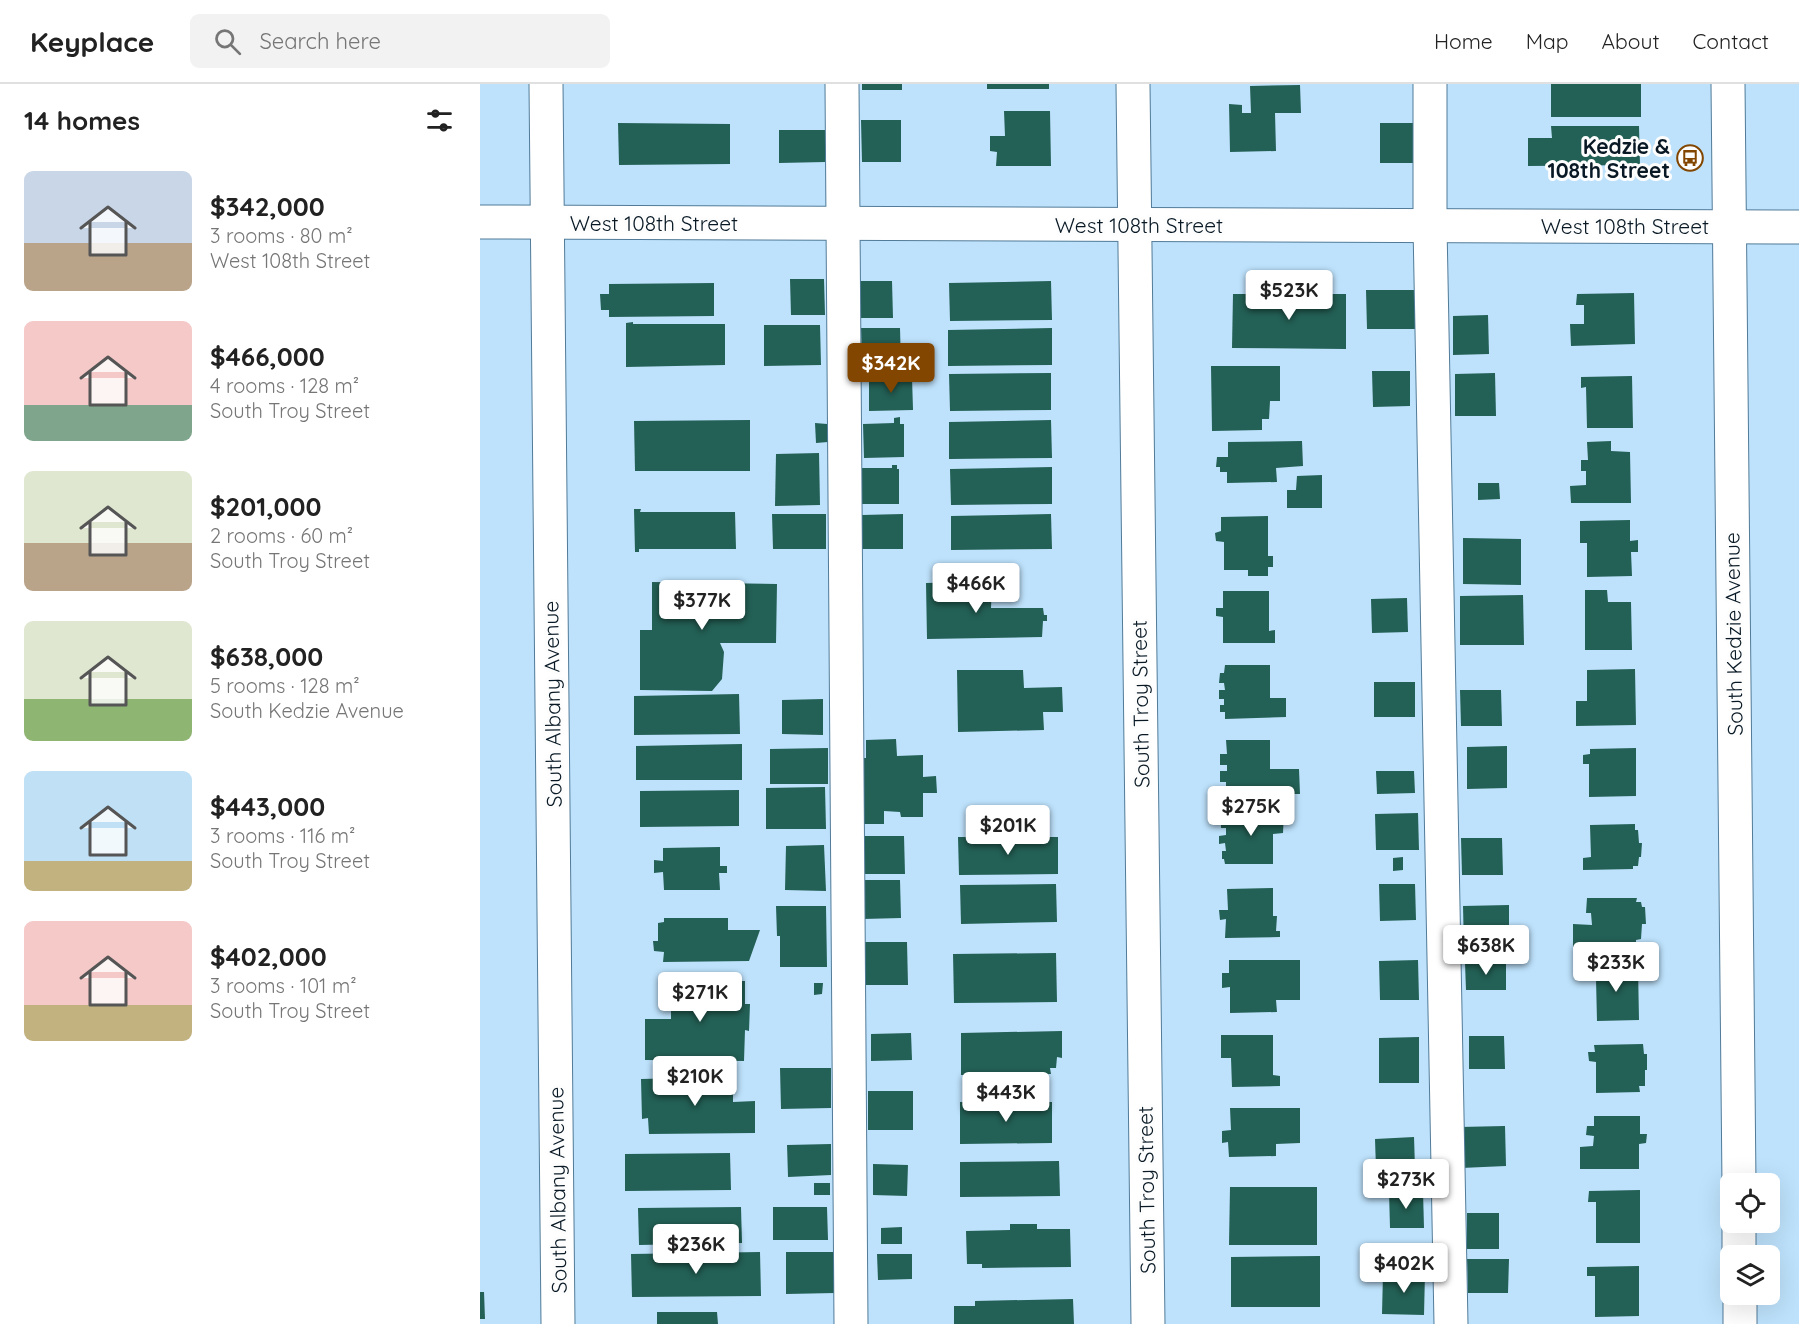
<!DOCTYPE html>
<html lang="en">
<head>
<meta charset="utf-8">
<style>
  body { margin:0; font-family:Quicksand,sans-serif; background:#f2f2f2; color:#222; height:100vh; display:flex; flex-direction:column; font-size:22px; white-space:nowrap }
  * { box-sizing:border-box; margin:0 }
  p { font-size:20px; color:#767676 }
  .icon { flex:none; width:33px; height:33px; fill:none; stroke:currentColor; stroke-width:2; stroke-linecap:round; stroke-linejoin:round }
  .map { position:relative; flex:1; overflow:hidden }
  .drawer { display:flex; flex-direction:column; background:#fff; width:480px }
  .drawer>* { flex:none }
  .buttons { position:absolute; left:1240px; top:1089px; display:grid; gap:12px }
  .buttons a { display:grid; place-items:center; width:60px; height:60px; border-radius:9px; background:#fff; box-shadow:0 6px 24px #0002; font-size:30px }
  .price { position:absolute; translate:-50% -51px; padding:0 14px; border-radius:6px; background:#fff; color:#222; font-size:20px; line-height:39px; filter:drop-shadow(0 2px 3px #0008) }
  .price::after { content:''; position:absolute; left:50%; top:36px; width:18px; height:14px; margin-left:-9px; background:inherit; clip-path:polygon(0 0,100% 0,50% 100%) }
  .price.on { background:#824600; color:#fff }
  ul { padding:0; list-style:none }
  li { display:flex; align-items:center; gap:18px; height:150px; padding:0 24px }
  li span { display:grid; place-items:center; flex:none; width:168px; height:120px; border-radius:9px; color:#555 }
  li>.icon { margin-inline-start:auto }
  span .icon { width:72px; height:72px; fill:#fffc; stroke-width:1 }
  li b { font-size:26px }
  h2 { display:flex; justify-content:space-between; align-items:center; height:72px; padding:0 24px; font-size:26px }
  header { display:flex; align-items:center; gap:36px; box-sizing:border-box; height:84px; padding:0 30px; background:#fff; border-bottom:2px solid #e0e0e0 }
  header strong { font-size:28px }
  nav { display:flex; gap:33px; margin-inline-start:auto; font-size:21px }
  .search { width:420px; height:54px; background:#f2f2f2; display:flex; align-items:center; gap:15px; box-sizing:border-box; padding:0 21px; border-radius:9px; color:#767676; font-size:22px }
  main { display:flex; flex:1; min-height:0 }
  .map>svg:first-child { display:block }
  .building { fill:#236055 }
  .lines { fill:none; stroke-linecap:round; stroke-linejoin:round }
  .minor-casing { stroke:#517b98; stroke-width:35 }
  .major-casing { stroke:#517b98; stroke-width:35 }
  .minor { stroke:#fff; stroke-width:33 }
  .major { stroke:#fff; stroke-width:33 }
  .labels { text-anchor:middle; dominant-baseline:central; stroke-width:6; stroke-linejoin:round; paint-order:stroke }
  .poi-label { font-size:21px; font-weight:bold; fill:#081925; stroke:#fdfdfd; text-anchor:end }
  .street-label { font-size:21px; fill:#081925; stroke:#fdfdfd }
</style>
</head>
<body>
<header>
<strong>Keyplace</strong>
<div class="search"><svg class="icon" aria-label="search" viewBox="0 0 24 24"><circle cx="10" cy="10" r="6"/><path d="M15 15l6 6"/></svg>Search here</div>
<nav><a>Home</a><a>Map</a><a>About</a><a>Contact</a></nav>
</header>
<main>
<section class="drawer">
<h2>14 homes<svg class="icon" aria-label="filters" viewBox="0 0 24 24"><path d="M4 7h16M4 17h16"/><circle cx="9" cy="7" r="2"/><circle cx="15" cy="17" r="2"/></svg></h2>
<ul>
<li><span style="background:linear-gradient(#c9d6e8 60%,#b9a48a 0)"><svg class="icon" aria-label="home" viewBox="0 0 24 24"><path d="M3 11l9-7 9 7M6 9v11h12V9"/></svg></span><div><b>$342,000</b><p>3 rooms · 80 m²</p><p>West 108th Street</p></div></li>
<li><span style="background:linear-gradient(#f6c9c9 70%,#7fa58c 0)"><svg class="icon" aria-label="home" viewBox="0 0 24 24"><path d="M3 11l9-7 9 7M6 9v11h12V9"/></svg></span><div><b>$466,000</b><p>4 rooms · 128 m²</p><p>South Troy Street</p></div></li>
<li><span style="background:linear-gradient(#dfe7d0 60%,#b9a48a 0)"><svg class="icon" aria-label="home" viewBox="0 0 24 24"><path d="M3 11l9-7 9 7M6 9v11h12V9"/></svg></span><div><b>$201,000</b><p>2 rooms · 60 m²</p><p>South Troy Street</p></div></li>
<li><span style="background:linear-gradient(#dfe7d0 65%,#8fb573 0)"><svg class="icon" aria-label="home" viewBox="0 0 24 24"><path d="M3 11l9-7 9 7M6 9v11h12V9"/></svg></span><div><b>$638,000</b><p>5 rooms · 128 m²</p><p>South Kedzie Avenue</p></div></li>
<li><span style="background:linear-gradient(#bfe0f5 75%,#c2b280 0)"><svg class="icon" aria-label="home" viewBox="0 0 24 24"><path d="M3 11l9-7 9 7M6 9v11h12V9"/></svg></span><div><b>$443,000</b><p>3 rooms · 116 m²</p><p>South Troy Street</p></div></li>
<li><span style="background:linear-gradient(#f6c9c9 70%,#c2b280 0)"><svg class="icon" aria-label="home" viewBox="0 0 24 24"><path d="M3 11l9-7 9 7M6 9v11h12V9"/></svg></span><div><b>$402,000</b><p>3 rooms · 101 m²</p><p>South Troy Street</p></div></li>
</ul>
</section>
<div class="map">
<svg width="1319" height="1240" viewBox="0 0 1319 1240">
  <rect width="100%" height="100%" fill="#bee2fc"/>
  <g class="building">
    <rect x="382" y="0" width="40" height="6"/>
    <rect x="507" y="0" width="62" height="5"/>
    <rect x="1071" y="0" width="90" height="33"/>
    <polygon points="820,1 821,29 795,29 796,67 750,68 749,20 762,21 762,29 771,29 770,2"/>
    <polygon points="524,27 570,27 571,82 516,82 517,68 510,67 510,52 525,52"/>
    <polygon points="381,36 421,36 421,78 382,78"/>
    <polygon points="138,39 250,40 250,80 139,81"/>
    <polygon points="900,39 935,39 936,79 900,79"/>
    <polygon points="1071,42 1159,42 1160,81 1048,82 1048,54 1072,54"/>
    <polygon points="299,46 345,46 345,78 299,79"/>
    <polygon points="310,195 344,195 345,231 311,231"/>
    <polygon points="380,197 412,197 413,234 380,234"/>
    <polygon points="571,197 572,236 470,237 469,199"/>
    <polygon points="234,199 234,232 129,233 129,226 121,226 120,210 129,210 129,200"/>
    <polygon points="886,206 935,206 935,245 887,245"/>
    <polygon points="1154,209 1155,260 1091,262 1090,240 1104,240 1104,221 1096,221 1097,210"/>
    <polygon points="753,210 866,210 866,265 752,264"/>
    <polygon points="1008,231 1009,270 973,271 973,232"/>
    <polygon points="153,238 153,240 245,240 245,281 146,283 146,239"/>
    <polygon points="284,241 340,241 341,281 284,282"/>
    <polygon points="381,244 420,244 421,281 382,281"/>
    <polygon points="572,244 572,281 468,282 468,246"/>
    <polygon points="731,282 800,282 800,317 790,317 789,335 782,335 782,346 732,347"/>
    <polygon points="892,287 930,287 930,322 893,323"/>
    <polygon points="571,289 571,326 470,327 469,290"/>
    <polygon points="1015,289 1016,332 975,332 975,290"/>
    <polygon points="1152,292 1153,344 1107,344 1106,303 1101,304 1101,293"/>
    <polygon points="389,294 432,294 433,326 389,327"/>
    <polygon points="420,333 420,340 424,340 424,373 384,374 383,340 414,339 414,334"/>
    <polygon points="270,336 270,387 155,387 154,337"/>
    <polygon points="571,336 572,374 469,375 469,338"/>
    <polygon points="335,339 347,340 348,358 336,359"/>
    <polygon points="822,357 823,382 796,384 797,398 747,399 747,388 740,388 740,383 736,383 737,373 748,373 748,358"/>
    <polygon points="1131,357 1131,367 1150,368 1151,419 1091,419 1090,402 1106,401 1106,387 1101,387 1101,376 1108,376 1107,358"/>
    <polygon points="339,369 340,421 295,422 296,370"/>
    <polygon points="412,381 417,381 417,385 419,385 419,420 382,420 382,384 412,384"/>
    <polygon points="572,383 572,420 471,421 470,385"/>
    <polygon points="842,391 842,424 807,424 807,406 816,406 817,392"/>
    <polygon points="998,399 1019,399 1020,415 998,416"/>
    <polygon points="154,425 161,425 160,428 255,428 256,465 159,465 159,468 155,468"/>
    <polygon points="292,430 346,430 346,465 293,465"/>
    <polygon points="423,430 423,465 382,465 382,431"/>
    <polygon points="571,430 572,465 471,466 471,432"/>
    <polygon points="788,432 788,472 793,472 793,483 788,483 788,492 768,492 768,486 744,486 744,458 736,457 735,449 741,447 741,433"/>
    <polygon points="1150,436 1150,457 1158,456 1158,468 1151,468 1152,492 1107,493 1107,459 1100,459 1100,437"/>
    <polygon points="983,454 1041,455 1041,501 983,500"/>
    <polygon points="487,492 494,492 494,499 512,499 511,524 563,524 564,531 567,531 567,537 563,537 562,553 447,555 446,499 487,498"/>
    <polygon points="172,498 297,500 296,559 240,559 244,568 242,595 232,607 160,606 160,546 172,546"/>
    <polygon points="1105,506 1127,506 1128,518 1151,518 1152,566 1105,566"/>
    <polygon points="743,507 789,507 789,547 795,546 795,559 743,559 743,533 736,532 736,524 743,524"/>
    <polygon points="1043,511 1044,561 980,561 980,512"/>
    <polygon points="927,514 928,548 892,549 891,515"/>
    <polygon points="745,581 790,581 790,614 806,614 806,633 745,635 745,628 740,628 740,621 744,621 744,615 739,615 739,606 745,606 744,599 739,599 740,589 744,589"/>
    <polygon points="1155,585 1156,641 1096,642 1096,617 1107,617 1107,586"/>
    <polygon points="477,586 543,586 544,604 582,603 583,628 563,628 564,646 478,648"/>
    <rect x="894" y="598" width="41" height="35"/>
    <polygon points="980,606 1021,606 1022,642 981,642"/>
    <polygon points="259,610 260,650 154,651 154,612"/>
    <polygon points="343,615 343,651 302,650 302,616"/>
    <polygon points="416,655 417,672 443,671 443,693 456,692 457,709 443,709 443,733 421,733 420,728 404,727 404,740 380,740 380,674 386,674 386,656"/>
    <polygon points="746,656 790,656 790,685 819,685 820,710 746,710 746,698 740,698 740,687 747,687 747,681 740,681 740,670 747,670"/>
    <polygon points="262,660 262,696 156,696 156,662"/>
    <polygon points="1027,662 1027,704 987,705 987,663"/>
    <polygon points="348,664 348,700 290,700 290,665"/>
    <polygon points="1156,664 1156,712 1109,713 1109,680 1103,680 1103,671 1110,670 1110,665"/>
    <polygon points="896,687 934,687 935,709 897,710"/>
    <polygon points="345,703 346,745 286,745 286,704"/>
    <polygon points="259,706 259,742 160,743 160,707"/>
    <polygon points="804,727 803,749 793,750 793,780 745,780 744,775 742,775 742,767 746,767 745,759 739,760 739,752 746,751 746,744 741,744 741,734 746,733 747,729"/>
    <polygon points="938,729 939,766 896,766 895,730"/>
    <polygon points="1155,740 1155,746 1158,746 1159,759 1162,759 1161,773 1159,773 1158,782 1153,782 1153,785 1103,786 1103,774 1111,773 1110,741"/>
    <polygon points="382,752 424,752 425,790 382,790"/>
    <polygon points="478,753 578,753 578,790 479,791"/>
    <polygon points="981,754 1022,754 1023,791 982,791"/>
    <polygon points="344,761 346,807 305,806 306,762"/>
    <polygon points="240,763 240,782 247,782 247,789 239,789 240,806 184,806 183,788 174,789 174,776 183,777 183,764"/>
    <polygon points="923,773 923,786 913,787 913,774"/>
    <polygon points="382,796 420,796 421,834 383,835"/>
    <polygon points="576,800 577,838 481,840 480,801"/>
    <polygon points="899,800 935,800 936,836 900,837"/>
    <polygon points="793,804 793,832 797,832 796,847 800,847 800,853 745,854 746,835 740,836 739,826 748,826 747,805"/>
    <polygon points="1107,814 1157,814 1156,818 1161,818 1162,823 1165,823 1166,840 1162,840 1161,855 1156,856 1156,861 1093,863 1093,840 1112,841 1111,829 1106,829"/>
    <polygon points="1029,821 1029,863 984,863 983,822"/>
    <polygon points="296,822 346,822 347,883 300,883 300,852 297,852"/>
    <polygon points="184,834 248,834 248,846 280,846 269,877 183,878 184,868 174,867 173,857 178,857 178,839 184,838"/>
    <polygon points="383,858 427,858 428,901 383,901"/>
    <polygon points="576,869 577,918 474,919 473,870"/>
    <polygon points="749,876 820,876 820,916 796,916 797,928 750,929 750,903 742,904 742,889 749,889"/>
    <polygon points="938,876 939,916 900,916 899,877"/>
    <polygon points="985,879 1026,879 1026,906 986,906"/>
    <polygon points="1108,883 1158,883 1159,936 1117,937 1116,895 1109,895"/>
    <polygon points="185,897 265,897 265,920 270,920 269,947 265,946 264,977 165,976 165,935 191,935 191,926 185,924"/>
    <polygon points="334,899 343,899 342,910 334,911"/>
    <polygon points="582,947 582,974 577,973 576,984 570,984 571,990 481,991 481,949"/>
    <polygon points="431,949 432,976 391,977 391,950"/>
    <polygon points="741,951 793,951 793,991 800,992 800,1002 752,1003 751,974 741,974"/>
    <polygon points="989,952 1024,952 1025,985 989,985"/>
    <polygon points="939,953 939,999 899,999 899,954"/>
    <polygon points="1163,960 1164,970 1167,970 1167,986 1165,986 1165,1002 1159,1002 1160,1008 1116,1009 1116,978 1109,977 1108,968 1115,968 1114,961"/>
    <polygon points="300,984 351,984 351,1024 301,1025"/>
    <polygon points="244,993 244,997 253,997 253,1018 275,1017 275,1049 169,1050 168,1034 162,1035 161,995"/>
    <rect x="388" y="1007" width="45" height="39"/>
    <polygon points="480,1018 572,1018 572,1059 480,1060"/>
    <polygon points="750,1024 820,1024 820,1059 796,1060 796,1072 749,1073 748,1058 742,1059 742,1047 751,1046"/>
    <polygon points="1114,1032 1160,1032 1160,1050 1167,1050 1166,1059 1159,1060 1159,1085 1100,1085 1100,1063 1113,1062 1114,1052 1106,1051 1107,1042 1114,1042"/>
    <polygon points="1025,1042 1026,1082 981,1084 980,1043"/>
    <polygon points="934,1053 935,1084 896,1085 895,1055"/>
    <polygon points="351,1060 351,1091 308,1093 307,1061"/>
    <polygon points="250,1069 251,1106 145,1107 145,1070"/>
    <polygon points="579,1077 580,1112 480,1113 480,1078"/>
    <polygon points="393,1080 428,1081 427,1112 393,1111"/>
    <rect x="334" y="1099" width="16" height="12"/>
    <polygon points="750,1103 837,1103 837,1161 749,1161"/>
    <polygon points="1160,1106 1160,1159 1116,1159 1116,1118 1108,1118 1109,1107"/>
    <polygon points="909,1107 943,1107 944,1144 910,1144"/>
    <polygon points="261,1123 262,1159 159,1161 158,1124"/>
    <polygon points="293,1123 347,1123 348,1156 293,1156"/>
    <rect x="987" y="1129" width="32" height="36"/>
    <polygon points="530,1140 557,1140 557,1145 590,1145 591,1183 502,1184 502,1180 487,1180 486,1147 530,1146"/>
    <polygon points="422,1143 422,1160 401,1160 401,1144"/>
    <polygon points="280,1168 281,1212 152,1213 151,1170"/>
    <polygon points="306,1168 355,1168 355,1209 306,1210"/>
    <polygon points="397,1170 432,1170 432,1195 398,1196"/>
    <polygon points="840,1172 840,1223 751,1223 751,1173"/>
    <polygon points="987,1175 1029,1175 1028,1209 988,1209"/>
    <polygon points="1159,1182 1159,1232 1115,1233 1115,1192 1107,1192 1107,1183"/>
    <polygon points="903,1189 945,1189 944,1231 902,1230"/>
    <polygon points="0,1208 4,1208 5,1235 0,1235"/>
    <polygon points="593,1215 594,1240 474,1240 474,1222 495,1222 495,1217"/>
    <polygon points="177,1228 237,1228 238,1240 177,1240"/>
  </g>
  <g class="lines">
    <g class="minor-casing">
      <g id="minor">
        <polyline points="66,0 78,1240"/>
        <polyline points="362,0 371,1240"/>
        <polyline points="653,0 668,1240"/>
        <polyline points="950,0 950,142 971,1240"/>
        <polyline points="0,138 1319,143"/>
      </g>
    </g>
    <g class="major-casing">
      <g id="major">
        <polyline points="1248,0 1259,1100"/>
        <polyline points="1259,1138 1259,1172"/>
        <polyline points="1260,1210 1260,1240"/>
      </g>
    </g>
    <use href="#minor" class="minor"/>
    <use href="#major" class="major"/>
  </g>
  <defs>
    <g id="bus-ring" transform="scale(1.35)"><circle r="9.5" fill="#fdfdfd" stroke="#824600" stroke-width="1.5"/><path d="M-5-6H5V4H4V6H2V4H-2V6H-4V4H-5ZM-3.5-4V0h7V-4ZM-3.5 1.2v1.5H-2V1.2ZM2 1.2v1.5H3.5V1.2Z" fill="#824600"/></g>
  </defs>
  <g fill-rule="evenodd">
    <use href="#bus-ring" x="1210" y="74"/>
  </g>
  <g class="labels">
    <g class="poi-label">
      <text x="1190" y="62">Kedzie &amp;<tspan x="1190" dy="24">108th Street</tspan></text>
    </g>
    <g class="street-label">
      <text x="174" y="139">West 108th Street</text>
      <text x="659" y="141">West 108th Street</text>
      <text x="1145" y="142">West 108th Street</text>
      <text transform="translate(1253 550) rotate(-91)">South Kedzie Avenue</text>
      <text transform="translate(72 620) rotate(-91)">South Albany Avenue</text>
      <text transform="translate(660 620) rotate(-91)">South Troy Street</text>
      <text transform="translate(77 1106) rotate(-91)">South Albany Avenue</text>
      <text transform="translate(666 1106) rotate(-91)">South Troy Street</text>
    </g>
  </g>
</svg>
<div class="buttons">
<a><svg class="icon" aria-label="locate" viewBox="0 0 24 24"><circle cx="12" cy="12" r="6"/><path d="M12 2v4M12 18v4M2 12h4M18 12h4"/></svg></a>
<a><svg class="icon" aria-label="layers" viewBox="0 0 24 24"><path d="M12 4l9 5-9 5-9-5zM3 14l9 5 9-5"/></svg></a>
</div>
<b class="price" style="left:809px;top:237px">$523K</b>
<b class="price on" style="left:411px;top:310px">$342K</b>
<b class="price" style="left:496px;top:530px">$466K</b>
<b class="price" style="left:222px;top:547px">$377K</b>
<b class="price" style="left:771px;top:753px">$275K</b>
<b class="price" style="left:528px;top:772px">$201K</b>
<b class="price" style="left:1006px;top:892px">$638K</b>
<b class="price" style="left:1136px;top:909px">$233K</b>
<b class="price" style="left:220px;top:939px">$271K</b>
<b class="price" style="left:215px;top:1023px">$210K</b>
<b class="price" style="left:526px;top:1039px">$443K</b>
<b class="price" style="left:926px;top:1126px">$273K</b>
<b class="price" style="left:216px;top:1191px">$236K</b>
<b class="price" style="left:924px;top:1210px">$402K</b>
</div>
</main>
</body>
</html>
